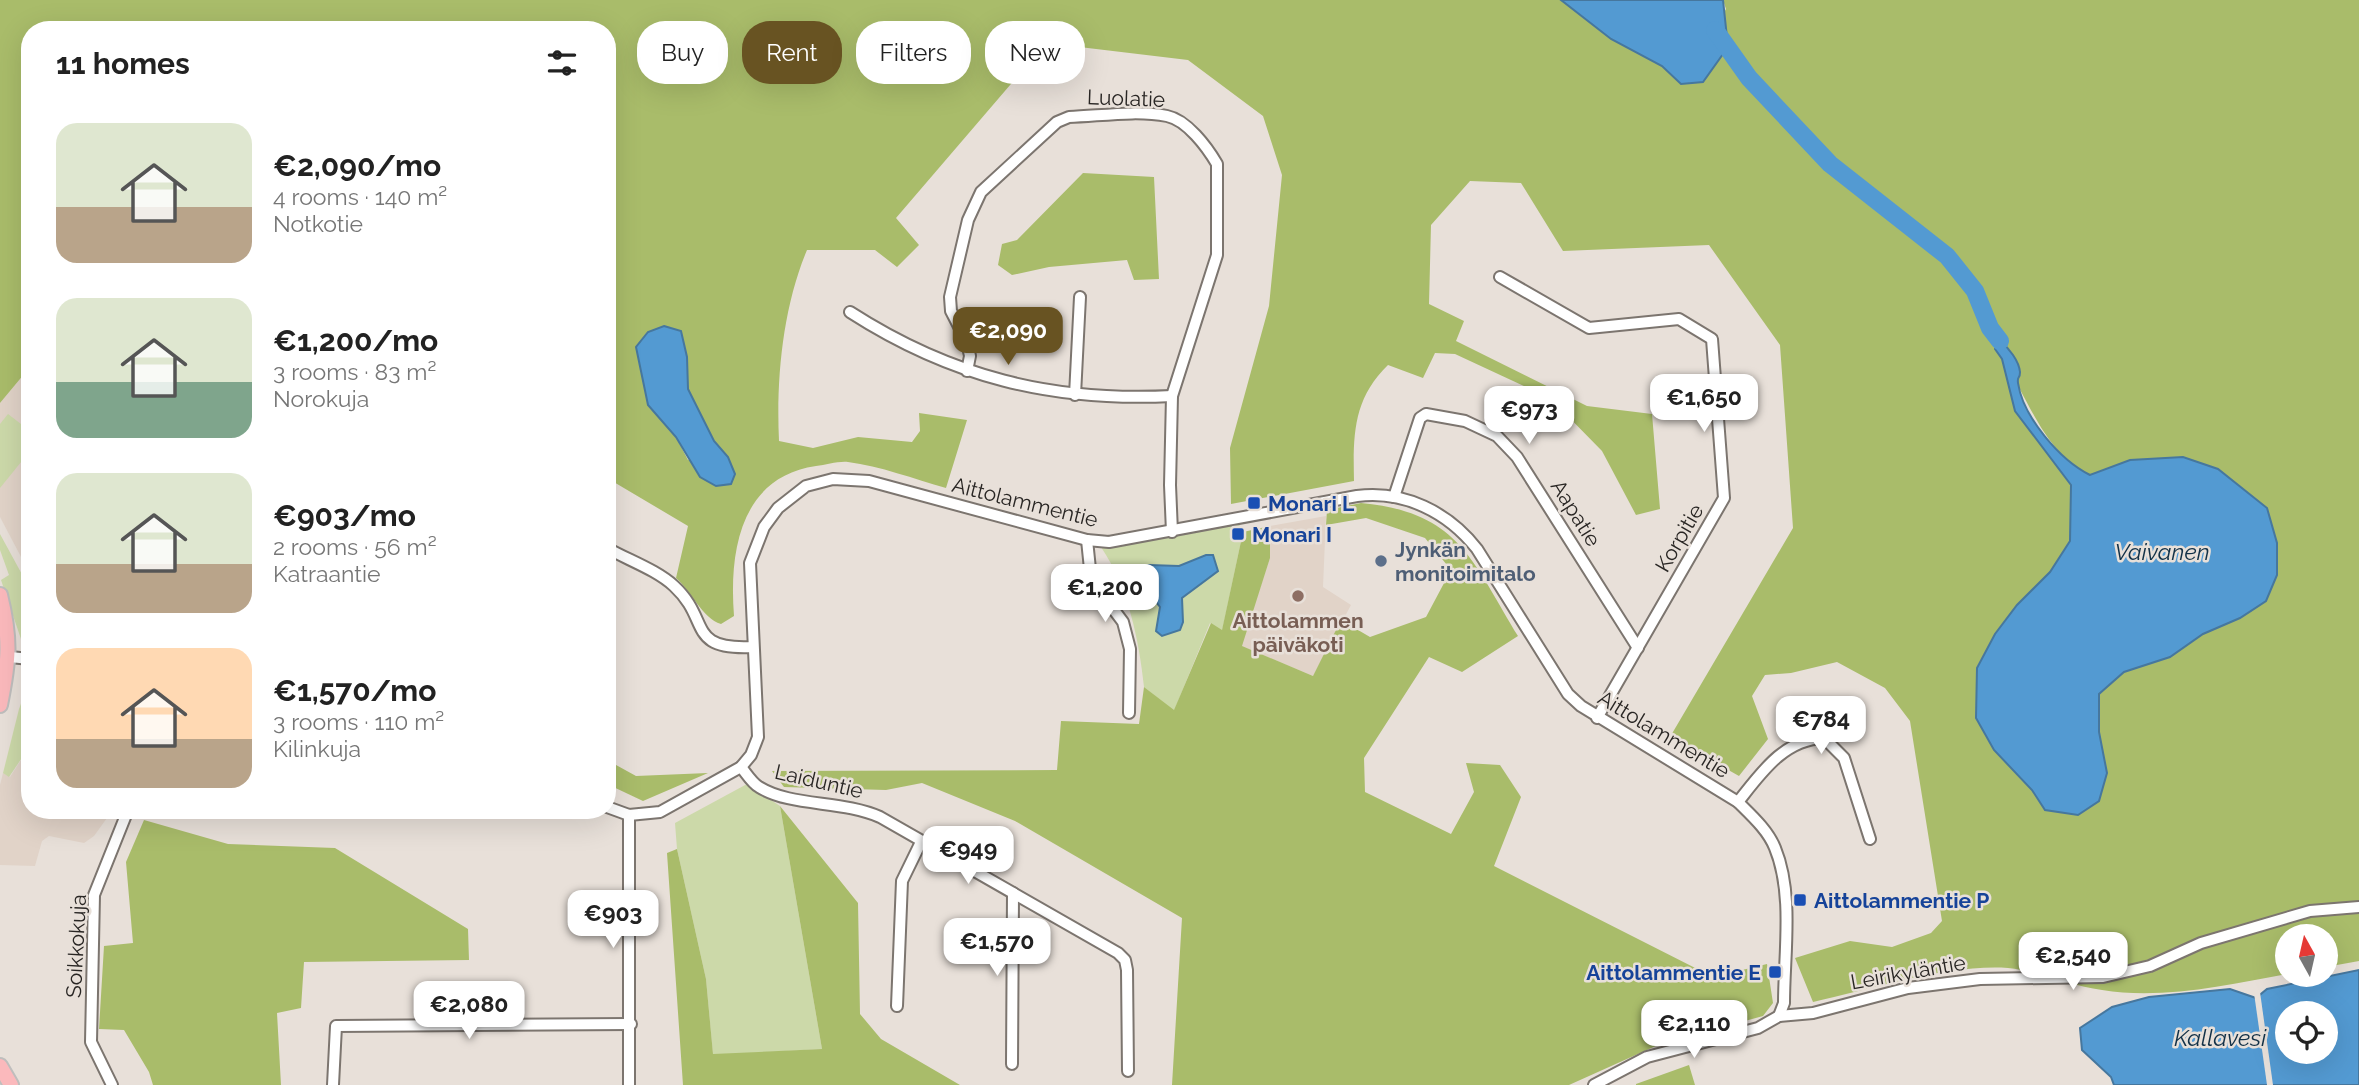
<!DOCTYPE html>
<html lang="en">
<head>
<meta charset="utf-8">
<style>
  body { margin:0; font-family:Raleway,sans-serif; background:#f2f2f2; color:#222; height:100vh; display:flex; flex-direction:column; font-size:26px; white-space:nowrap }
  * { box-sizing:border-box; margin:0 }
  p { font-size:23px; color:#767676 }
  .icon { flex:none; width:38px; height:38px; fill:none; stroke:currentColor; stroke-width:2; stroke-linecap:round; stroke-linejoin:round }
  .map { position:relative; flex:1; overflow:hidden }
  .details { position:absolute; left:21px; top:21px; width:595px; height:798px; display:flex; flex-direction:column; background:#fff; border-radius:28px; box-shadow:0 7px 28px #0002 }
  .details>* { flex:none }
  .hud { position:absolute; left:637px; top:21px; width:665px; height:63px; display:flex; gap:14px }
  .needle { width:46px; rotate:352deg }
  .fabs { position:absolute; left:2275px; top:924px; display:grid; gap:14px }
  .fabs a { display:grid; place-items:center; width:63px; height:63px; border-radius:50%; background:#fff; box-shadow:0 7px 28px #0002; font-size:35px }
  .price { position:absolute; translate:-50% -60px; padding:0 16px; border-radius:14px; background:#fff; color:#222; font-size:23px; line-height:46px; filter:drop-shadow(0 2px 4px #0008) }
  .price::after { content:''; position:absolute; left:50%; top:42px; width:21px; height:16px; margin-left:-10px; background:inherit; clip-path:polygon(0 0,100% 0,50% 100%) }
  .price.on { background:#685322; color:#fff }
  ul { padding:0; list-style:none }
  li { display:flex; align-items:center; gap:21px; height:175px; padding:0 35px }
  li span { display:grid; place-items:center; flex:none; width:196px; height:140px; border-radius:21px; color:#555 }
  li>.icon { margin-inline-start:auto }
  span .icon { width:84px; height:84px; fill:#fffc; stroke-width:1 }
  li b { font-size:30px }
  h2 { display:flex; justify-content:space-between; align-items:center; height:84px; padding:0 35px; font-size:30px }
  .chip { padding:0 24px; border-radius:28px; background:#fff; box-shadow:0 7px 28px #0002; font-size:24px; line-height:63px }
  .chip.on { background:#685322; color:#fff }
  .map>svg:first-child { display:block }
  .built { fill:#e1d3c8 }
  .green { fill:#ccd9a9 }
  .forest { fill:#a9bc6a; fill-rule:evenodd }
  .water { fill:#539ad2; stroke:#46779e; stroke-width:2; fill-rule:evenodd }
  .pier { fill:#e8e0d9 }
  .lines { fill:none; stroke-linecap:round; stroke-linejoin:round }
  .river { stroke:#539ad2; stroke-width:18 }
  .minor-casing { stroke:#7c756f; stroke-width:14 }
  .major-casing { stroke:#bfbebd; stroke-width:18 }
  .minor { stroke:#fff; stroke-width:10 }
  .major { stroke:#fbb9bc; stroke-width:14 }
  .transit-dot { fill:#1a4fb4; stroke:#e8e0d9; stroke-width:2.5 }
  .service-dot { fill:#5c6f8a; stroke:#e8e0d9; stroke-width:2.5 }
  .education-dot { fill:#8d6e63; stroke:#e8e0d9; stroke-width:2.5 }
  .labels { text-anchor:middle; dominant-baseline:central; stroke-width:5; stroke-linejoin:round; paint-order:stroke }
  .street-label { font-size:21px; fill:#292624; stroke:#e8e0d9 }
  .transit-label { font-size:21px; font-weight:bold; fill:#164399; stroke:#e8e0d9; text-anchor:start }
  .service-label { font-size:21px; font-weight:bold; fill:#4e5e75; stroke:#e8e0d9; text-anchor:start }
  .education-label { font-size:21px; font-weight:bold; fill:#785e54; stroke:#e8e0d9 }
  .water-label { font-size:23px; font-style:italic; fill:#113047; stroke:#e8e0d9 }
</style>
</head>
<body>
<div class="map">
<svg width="2359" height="1085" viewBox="0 0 2359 1085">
  <rect width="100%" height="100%" fill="#e8e0d9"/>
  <g class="built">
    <polygon points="30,367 30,574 0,517 0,403"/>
    <polygon points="1326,516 1323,587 1351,605 1313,676 1241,646 1270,558 1270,526"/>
    <polygon points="30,746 30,810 123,810 120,819 107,818 94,836 84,843 49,836 42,841 35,866 0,865 0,785 3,773 10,777"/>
  </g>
  <g class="green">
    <polygon points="8,414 30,431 30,451 0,488 0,424"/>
    <path d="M1239,524l4,8 -21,99 -12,-8 -36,88 -30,-24c-5,-48 -16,-100 -43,-140z"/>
    <polygon points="0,534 30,589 30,650 22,642 1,580 9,575 0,550"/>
    <polygon points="30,679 30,746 9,777 3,773 19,709"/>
    <polygon points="747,784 780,806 822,1049 713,1055 706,979 677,849 675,823"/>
  </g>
  <g class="forest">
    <path d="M0,0h1561l50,39 51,27 20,18 44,-75 -3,-9h636v961l-33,6v-31h-39v38c-59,11 -126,26 -185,16 -32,-4 -63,-19 -94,-22 -60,-4 -136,21 -195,34l-18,-44 55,-17 42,6 39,-14 11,-12 -32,-200 -25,-33 -48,-26 -46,11 -26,2 -13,21 16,43 -29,37 -69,-39 123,-209 -13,-183 -71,-100 -146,6 -42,-68 -51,-2 -39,44 -2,79 35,17 -8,20 131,65 65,8 8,95 -24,6 -34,-64 -52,-53 -95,-44 -20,-1 -12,25 -35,-13c-35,34 -35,70 -34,116l-123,23 -1,-56 39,-142 13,-131 -19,-59 -75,-56 -142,-17 -150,175 23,27 -22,22 -22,-17h-68c-24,57 -31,128 -28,191l34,7 45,-11 54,5 8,-11 -1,-18 48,7 -21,68c-32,-9 -66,-22 -98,-26 -10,-1 -22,3 -32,4 -76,11 -87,86 -82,150l-13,8c-19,-6 -29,-32 -45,-46l12,-52 -81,-48v-448h-577v337l-30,36zM636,347l51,10 1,32 26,52 14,17 -40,2 -12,-23 -28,-32zM2002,359c28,41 40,91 87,116l151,143 -37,16 -33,23 -46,15 -25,22v38l8,41 -62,37 -13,-20 -38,-40 -18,-33 1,-50 18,-33 22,-29 33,-33 20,-31 1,-56 -56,-74z"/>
    <polygon points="1083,173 1154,177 1159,279 1134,280 1127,260 1049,267 1012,275 998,265 1002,244 1017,240"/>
    <path d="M1361,503c98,9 111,58 157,133l-56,36 -33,-15 -65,101 1,34 86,42 23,-42 -8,-29 34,2 21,32 -27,69 219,111 54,-13 6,39 -10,13 -105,29 -89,40h-397l10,-167 -167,-97 -93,-38 -36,7 -102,-3 -12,-16 285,-1 4,-49 78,3 5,-37 30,23 37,-87 11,7 21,-98 27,-6v32l-28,88 71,30 28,-56 29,17 56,-20 25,-47 -26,-32 -59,-20 -40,7 1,-15z"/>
    <polygon points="607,760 636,776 708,773 643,801 607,784"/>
    <polygon points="780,806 858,903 860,1014 881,1039 960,1085 683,1085 667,853 677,849 706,979 713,1054 822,1049"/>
    <polygon points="144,820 228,844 335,848 468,929 469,960 304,962 301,1008 277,1013 281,1085 153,1085 149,1072 124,1030 99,1029 104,946 133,943 126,862"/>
    <polygon points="1689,1065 1695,1085 1636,1085 1636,1084"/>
  </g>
  <g class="water">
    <polygon points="1561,0 1723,0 1728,47 1703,82 1681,84 1662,66 1611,39"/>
    <polygon points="664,326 681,331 687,357 688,389 714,441 728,457 735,474 731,484 716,486 700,477 676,437 648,405 636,347 648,332"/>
    <path d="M2000,341c9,7 19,20 20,31 0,8 -3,3 -2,11 5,34 42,77 72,92l40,-15 53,-3 35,12 49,39 10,35v32l-11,26 -26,17 -37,16 -33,23 -46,15 -25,22v38l8,41 -8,28 -21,14 -33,-5 -13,-20 -38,-40 -18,-32 1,-50 18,-34 22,-29 33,-33 20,-31 1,-56 -56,-74 -13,-52 -7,-10z"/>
    <polygon points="1206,555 1213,555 1218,571 1182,598 1183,622 1180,630 1162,636 1156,631 1160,607 1137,578 1140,569 1149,565 1179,566"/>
    <path d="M2359,970v115h-245l-3,-8 -29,-27 -2,-22 32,-21 37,-10 81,-8 26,9 11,-9zM2287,1013h39v39h-39z"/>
  </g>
  <polygon class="pier" points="2260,992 2273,1085 2267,1085 2254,993"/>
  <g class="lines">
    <polyline class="river" points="1715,30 1749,78 1830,164 1947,256 1975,291 1990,328 2000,341"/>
    <g class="minor-casing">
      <g id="minor">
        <polyline points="1500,277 1589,328 1679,319 1712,339 1724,498 1597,718"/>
        <path d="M850,312c101,65 202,90 322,84"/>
        <path d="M967,371l3,-15 -3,-14 -16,-31 -1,-14 18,-77 13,-28 76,-70 12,-5c31,-1 67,-7 98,-1 20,4 40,31 50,48v91l-45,141 -2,89 2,47"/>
        <polyline points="1075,395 1080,297"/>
        <polyline points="1394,497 1420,418 1426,414 1465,421 1497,436 1517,457 1638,648"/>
        <polyline points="1087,540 1090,569 1099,590 1123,622 1130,649 1129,713"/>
        <path d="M607,548c21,12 50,22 67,38 37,34 12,64 78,61"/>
        <polyline points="10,657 30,659"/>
        <path d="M741,767c5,6 11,16 18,20 32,20 83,13 121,30l238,136 7,7 2,10 1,101"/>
        <path d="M1738,802c23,-29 46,-63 86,-64l20,20 26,81"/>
        <path d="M607,807l22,8 31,-3 81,-45 10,-12 7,-18 -8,-174 14,-36 14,-19 28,-22 27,-7 36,2 218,59 22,2 248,-46c47,-6 91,16 120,53l91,145 13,12 157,96c13,13 30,28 37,46 19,46 9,106 9,155l-5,13"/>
        <polyline points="629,815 629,1085"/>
        <polyline points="897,1006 902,881 921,842"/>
        <polyline points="1012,1064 1013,893"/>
        <polyline points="112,1085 91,1042 94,895 128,810"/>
        <polyline points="333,1085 336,1026 631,1024"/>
        <polyline points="1594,1085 1647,1057 1758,1028 1779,1016 1813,1013 1908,988 1980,979 2103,977 2150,966 2201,943 2310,911 2359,907"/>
      </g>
    </g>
    <g class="major-casing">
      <g id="major">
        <path d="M0,595c11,45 9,65 0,110"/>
        <polyline points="0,1066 11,1085"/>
      </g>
    </g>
    <use href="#minor" class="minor"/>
    <use href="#major" class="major"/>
  </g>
  <g class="transit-dot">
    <rect x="1247" y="496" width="14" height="14" rx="3.5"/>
    <rect x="1231" y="527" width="14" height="14" rx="3.5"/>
    <rect x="1793" y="893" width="14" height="14" rx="3.5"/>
    <rect x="1768" y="965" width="14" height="14" rx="3.5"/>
  </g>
  <circle class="service-dot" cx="1381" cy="561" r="7"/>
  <circle class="education-dot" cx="1298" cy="596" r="7"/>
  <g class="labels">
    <g class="street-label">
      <text transform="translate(1126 98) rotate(2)">Luolatie</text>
      <text transform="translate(1025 502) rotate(14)">Aittolammentie</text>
      <text transform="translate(1576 513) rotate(58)">Aapatie</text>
      <text transform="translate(1679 538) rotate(-60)">Korpitie</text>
      <text transform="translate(1664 734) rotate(31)">Aittolammentie</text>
      <text transform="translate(819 781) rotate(13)">Laiduntie</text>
      <text transform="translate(76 946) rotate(-87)">Soikkokuja</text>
      <text transform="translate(1908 972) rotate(-10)">Leirikyläntie</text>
    </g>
    <g class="transit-label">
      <text x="1268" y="503">Monari L</text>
      <text x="1252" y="534">Monari I</text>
      <text x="1814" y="900">Aittolammentie P</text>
      <text x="1761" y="972" text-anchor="end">Aittolammentie E</text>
    </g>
    <g class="service-label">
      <text x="1395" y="549">Jynkän<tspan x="1395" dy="24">monitoimitalo</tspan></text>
    </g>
    <g class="education-label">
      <text x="1298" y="620">Aittolammen<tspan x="1298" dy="24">päiväkoti</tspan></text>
    </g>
    <g class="water-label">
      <text x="2162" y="551">Vaivanen</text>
      <text x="2220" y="1037">Kallavesi</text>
    </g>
  </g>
</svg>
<div class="fabs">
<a><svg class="needle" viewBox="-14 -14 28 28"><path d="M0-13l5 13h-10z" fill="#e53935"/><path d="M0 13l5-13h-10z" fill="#767676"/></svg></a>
<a><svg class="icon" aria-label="locate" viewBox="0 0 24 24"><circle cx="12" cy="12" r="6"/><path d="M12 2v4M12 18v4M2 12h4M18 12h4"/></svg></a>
</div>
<b class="price on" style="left:1008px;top:367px">€2,090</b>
<b class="price" style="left:1704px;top:434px">€1,650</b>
<b class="price" style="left:1529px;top:446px">€973</b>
<b class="price" style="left:1105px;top:624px">€1,200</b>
<b class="price" style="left:1821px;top:756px">€784</b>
<b class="price" style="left:968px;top:886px">€949</b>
<b class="price" style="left:613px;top:950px">€903</b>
<b class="price" style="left:997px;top:978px">€1,570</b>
<b class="price" style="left:2073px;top:992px">€2,540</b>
<b class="price" style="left:469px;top:1041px">€2,080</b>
<b class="price" style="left:1694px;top:1060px">€2,110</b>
<div class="hud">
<a class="chip">Buy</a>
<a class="chip on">Rent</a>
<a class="chip">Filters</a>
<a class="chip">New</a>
</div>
<section class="details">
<h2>11 homes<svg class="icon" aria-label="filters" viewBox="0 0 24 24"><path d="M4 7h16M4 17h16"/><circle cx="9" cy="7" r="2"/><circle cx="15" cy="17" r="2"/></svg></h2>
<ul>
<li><span style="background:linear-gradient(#dfe7d0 60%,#b9a48a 0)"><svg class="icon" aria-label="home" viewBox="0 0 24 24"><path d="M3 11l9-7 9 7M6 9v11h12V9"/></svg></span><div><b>€2,090/mo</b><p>4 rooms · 140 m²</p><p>Notkotie</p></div></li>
<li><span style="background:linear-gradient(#dfe7d0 60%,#7fa58c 0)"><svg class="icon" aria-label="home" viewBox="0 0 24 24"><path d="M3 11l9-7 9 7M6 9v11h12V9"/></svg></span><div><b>€1,200/mo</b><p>3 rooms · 83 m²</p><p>Norokuja</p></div></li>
<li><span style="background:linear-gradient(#dfe7d0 65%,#b9a48a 0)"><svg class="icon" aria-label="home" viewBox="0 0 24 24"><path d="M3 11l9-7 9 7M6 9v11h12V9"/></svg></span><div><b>€903/mo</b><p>2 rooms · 56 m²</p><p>Katraantie</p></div></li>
<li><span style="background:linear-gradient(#ffd9b3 65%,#b9a48a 0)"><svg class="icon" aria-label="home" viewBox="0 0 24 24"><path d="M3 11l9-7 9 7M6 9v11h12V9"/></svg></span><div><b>€1,570/mo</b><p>3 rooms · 110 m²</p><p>Kilinkuja</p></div></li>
</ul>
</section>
</div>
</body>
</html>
